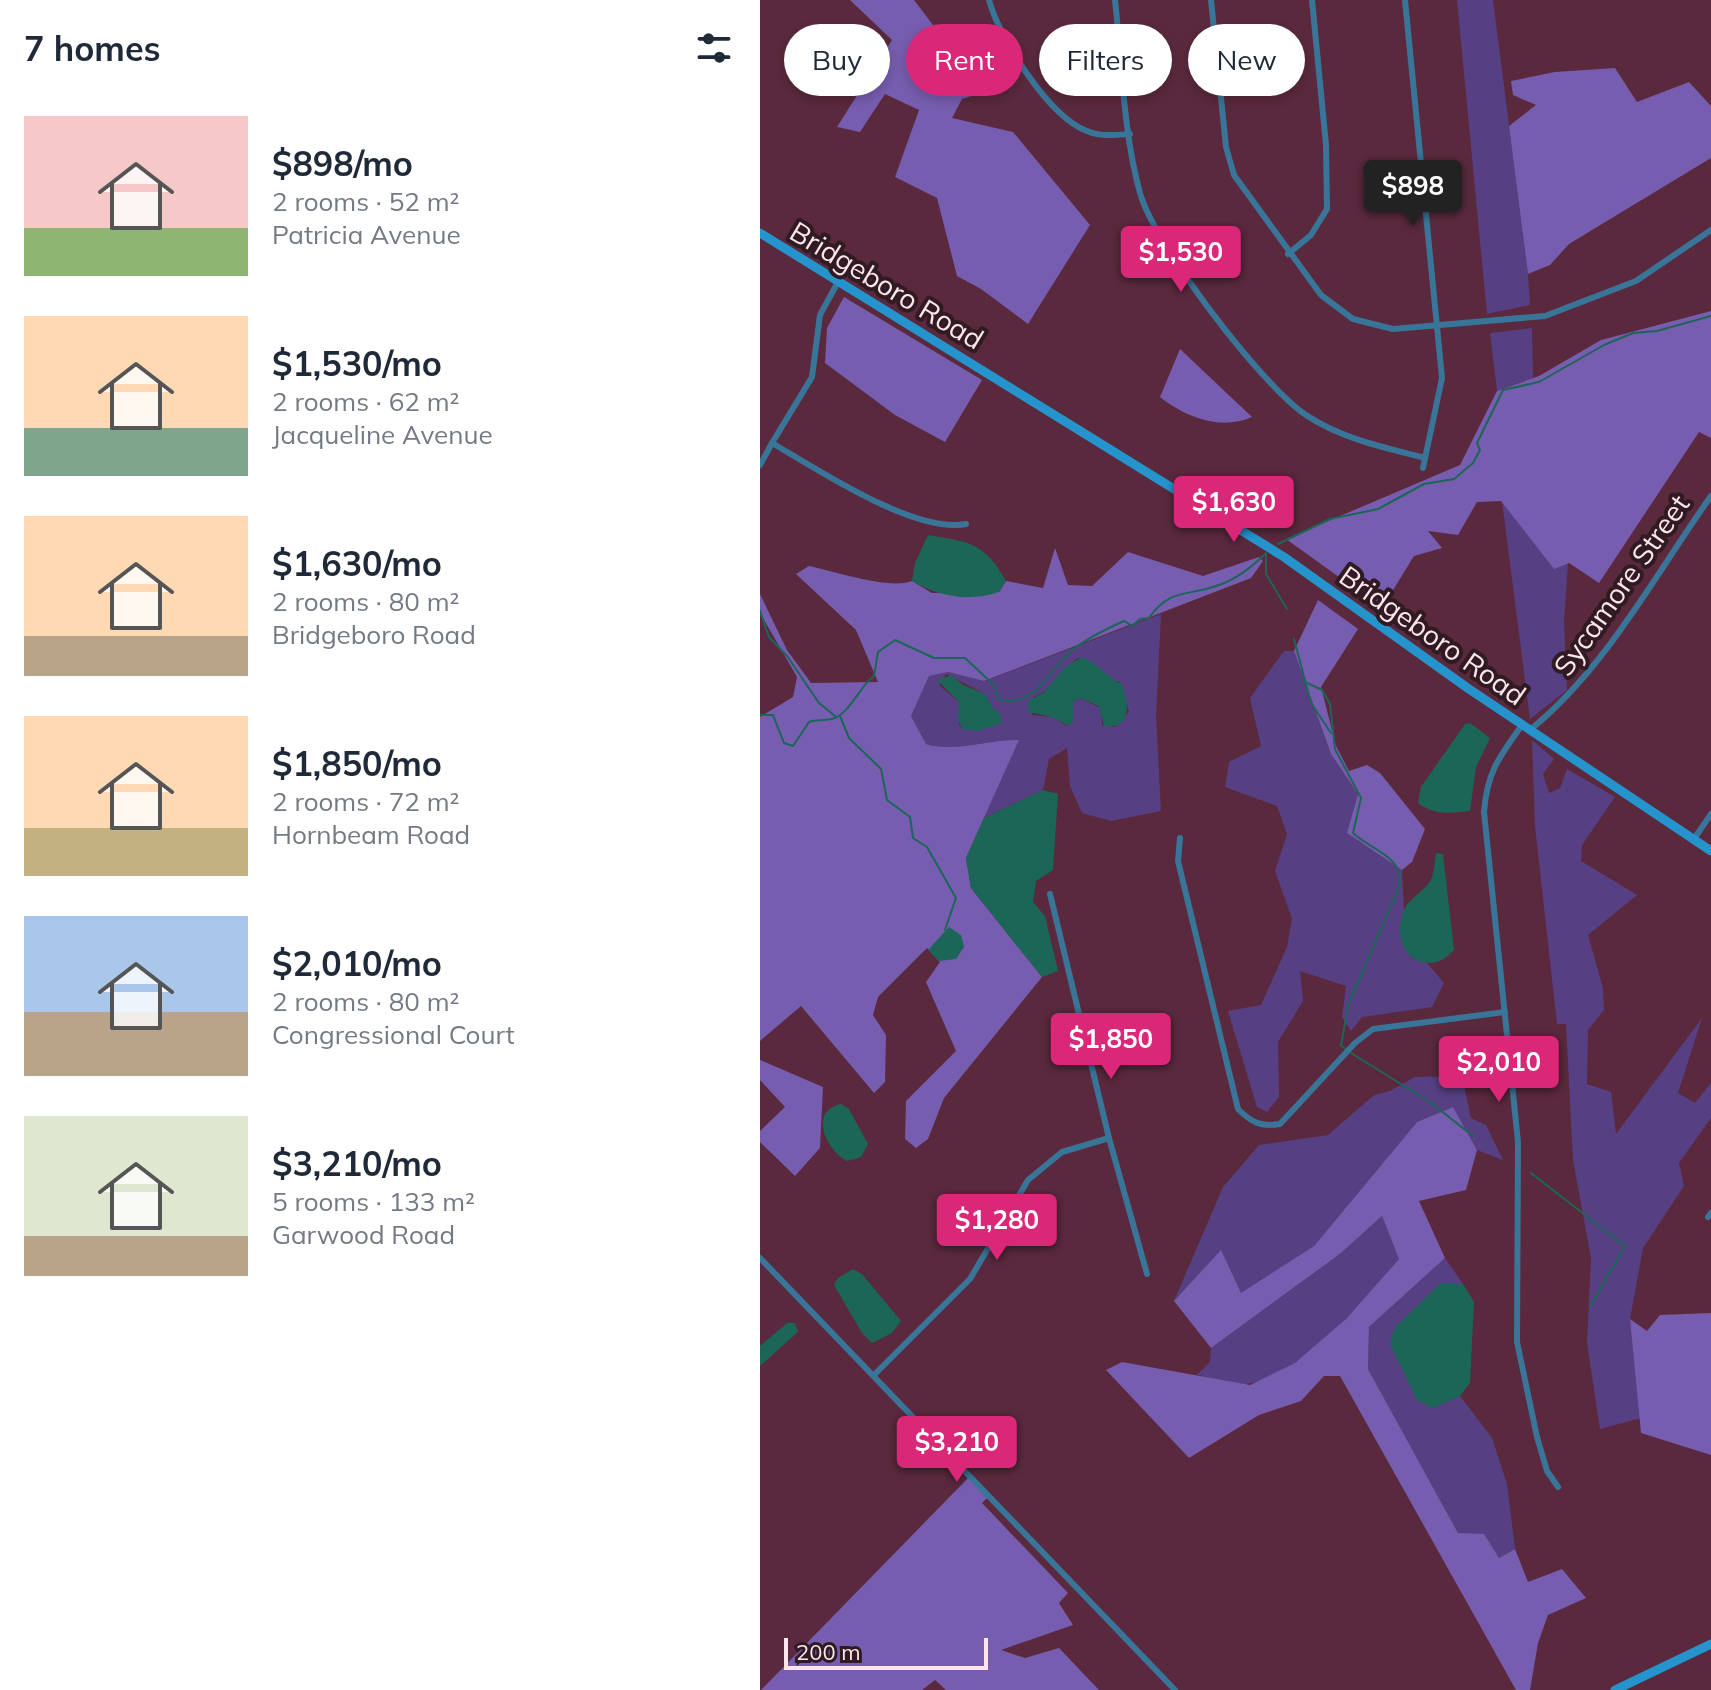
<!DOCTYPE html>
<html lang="en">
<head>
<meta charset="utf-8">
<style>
  body { margin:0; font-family:Mulish,sans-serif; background:#f6f6f7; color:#1f2937; height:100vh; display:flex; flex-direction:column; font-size:30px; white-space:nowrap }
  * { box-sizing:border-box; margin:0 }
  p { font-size:26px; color:#747a83 }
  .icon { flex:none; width:44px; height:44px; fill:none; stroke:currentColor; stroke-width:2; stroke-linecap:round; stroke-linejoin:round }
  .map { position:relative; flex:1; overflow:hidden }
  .sheet { display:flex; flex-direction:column; background:#fff; width:760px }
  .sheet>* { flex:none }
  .banner { position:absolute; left:24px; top:24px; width:760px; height:72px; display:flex; gap:16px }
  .scale { position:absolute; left:24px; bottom:20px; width:204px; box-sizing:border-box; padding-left:8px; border:4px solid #fee4ec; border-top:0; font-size:22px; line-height:28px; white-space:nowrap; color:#fee4ec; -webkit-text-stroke:6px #311b23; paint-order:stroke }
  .price { position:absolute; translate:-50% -68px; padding:0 18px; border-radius:8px; background:#db2777; color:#fff; font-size:26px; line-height:52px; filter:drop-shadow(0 2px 4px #0008) }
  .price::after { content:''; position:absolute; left:50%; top:48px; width:24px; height:18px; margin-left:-12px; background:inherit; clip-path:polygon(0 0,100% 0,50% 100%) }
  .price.selected { background:#222; color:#fff }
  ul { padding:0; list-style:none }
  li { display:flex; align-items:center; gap:24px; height:200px; padding:0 24px }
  li span { display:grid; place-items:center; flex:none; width:224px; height:160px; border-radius:0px; color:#555 }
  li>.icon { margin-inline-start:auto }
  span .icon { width:96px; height:96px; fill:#fffc; stroke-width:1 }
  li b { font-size:34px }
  h2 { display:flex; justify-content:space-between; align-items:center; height:96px; padding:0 24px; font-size:34px }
  .pill { padding:0 28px; border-radius:36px; background:#fff; box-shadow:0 4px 12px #0003; font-size:28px; line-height:72px }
  .pill.selected { background:#db2777; color:#fff }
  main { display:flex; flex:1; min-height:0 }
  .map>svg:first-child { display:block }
  .green { fill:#564083; fill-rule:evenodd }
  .forest { fill:#775daf }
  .water { fill:#1c6657 }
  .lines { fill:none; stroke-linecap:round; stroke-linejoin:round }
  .stream { stroke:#1c6657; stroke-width:2 }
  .minor { stroke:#397598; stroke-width:6 }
  .secondary { stroke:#2594cc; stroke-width:9 }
  .labels { text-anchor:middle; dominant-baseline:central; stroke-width:8; stroke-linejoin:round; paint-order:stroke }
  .street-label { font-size:28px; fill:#fee4ec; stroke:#311b23 }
</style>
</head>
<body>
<main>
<section class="sheet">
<h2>7 homes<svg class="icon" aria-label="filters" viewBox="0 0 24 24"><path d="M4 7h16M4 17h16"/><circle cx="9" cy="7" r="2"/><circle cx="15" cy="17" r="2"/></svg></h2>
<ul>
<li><span style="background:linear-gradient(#f6c9c9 70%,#8fb573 0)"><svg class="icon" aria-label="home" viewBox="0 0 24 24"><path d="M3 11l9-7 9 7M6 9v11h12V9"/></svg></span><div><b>$898/mo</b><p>2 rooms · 52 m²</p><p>Patricia Avenue</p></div></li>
<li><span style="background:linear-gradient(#ffd9b3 70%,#7fa58c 0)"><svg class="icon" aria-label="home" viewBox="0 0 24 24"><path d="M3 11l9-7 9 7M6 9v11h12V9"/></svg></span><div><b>$1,530/mo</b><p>2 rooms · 62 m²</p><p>Jacqueline Avenue</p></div></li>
<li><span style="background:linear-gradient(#ffd9b3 75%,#b9a48a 0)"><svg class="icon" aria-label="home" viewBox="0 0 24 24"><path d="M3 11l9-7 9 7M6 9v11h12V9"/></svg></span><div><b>$1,630/mo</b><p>2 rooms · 80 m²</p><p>Bridgeboro Road</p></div></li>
<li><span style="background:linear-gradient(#ffd9b3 70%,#c2b280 0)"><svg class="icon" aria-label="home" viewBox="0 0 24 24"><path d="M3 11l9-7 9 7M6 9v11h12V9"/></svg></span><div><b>$1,850/mo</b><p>2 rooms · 72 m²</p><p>Hornbeam Road</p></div></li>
<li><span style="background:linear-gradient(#a9c7e8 60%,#b9a48a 0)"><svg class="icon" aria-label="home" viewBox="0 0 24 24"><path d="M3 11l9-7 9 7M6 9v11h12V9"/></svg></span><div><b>$2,010/mo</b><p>2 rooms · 80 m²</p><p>Congressional Court</p></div></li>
<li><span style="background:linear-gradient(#dfe7d0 75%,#b9a48a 0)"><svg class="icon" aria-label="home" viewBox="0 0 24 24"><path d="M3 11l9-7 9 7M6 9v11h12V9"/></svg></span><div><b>$3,210/mo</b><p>5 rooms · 133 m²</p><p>Garwood Road</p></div></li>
</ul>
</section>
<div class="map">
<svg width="951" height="1690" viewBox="0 0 951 1690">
  <rect width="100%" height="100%" fill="#5a293d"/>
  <g class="green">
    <polygon points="697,0 733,0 768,274 770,305 727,314"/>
    <polygon points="772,328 773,378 737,391 730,333"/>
    <polygon points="742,501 794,568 808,563 804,622 807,690 770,719"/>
    <path d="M401,614l-5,102 5,95 -50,10 -29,-8 -12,-27 -3,-38 -18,11 -6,31 -59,28 35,-78c-31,-1 -64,13 -93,4l-15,-28 18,-40 19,-4 37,9zM318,658c20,2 25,21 42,24l9,30 -14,15 -13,-2 -1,-17 -21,-10 -7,4 -1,21 -5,3 -14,-9 -21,-2 1,-18c19,-6 29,-27 45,-39zM186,674l39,20 9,16 7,4v10l-38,5 -4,-5v-22l-20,-17z"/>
    <polygon points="524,651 534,651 571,754 598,794 587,833 642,870 644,910 640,929 652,958 667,963 684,983 672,1007 602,1017 591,1031 582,1017 586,986 540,971 543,1001 518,1042 519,1097 507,1112 497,1107 468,1011 501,1005 527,947 532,919 515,871 527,834 517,806 465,787 469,762 501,746 490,698"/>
    <polygon points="772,740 794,759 783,774 789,793 800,788 807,769 855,797 822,845 821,861 877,895 828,935 843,988 844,1010 828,1030 827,1084 851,1092 856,1134 942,1018 918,1093 935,1103 951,1083 951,1118 919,1163 924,1186 883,1248 870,1319 881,1418 840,1429 827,1343 831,1258 813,1160 806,1024 797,1024 775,826"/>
    <polygon points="702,1076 711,1118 726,1125 743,1160 717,1150 693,1107 657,1122 554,1246 481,1294 461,1251 414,1301 463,1187 499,1145 568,1135 614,1095 630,1091 655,1077"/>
    <path d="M622,1216l17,43c-40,45 -85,108 -147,124 -14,4 -40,-5 -55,-8l13,-13 1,-14 130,-95z"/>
    <polygon points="685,1258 703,1284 680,1284 673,1408 700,1396 732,1438 747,1484 755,1549 739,1558 698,1533 608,1369 609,1327"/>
  </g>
  <g class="forest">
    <polygon points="90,0 154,0 224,92 202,99 192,118 253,132 330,225 268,324 221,289 197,276 177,198 135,177 159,110 125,94 100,132 77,127 132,40"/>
    <polygon points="855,68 877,102 929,82 951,106 951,158 809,244 790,265 768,274 749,126 776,105 753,95 751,81 795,72"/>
    <polygon points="84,297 222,380 185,442 135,415 65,363 67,328"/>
    <polygon points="951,311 951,438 939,432 839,583 809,563 794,569 741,501 717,502 698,535 668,531 682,548 654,556 622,608 526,539 700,465 737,391 779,376 841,340"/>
    <path d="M420,349l72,68c-31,14 -67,0 -92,-20z"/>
    <path d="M295,548l13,37 24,1 36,-34 75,24 56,-19 4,4 -12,17 -267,103 -36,-9 -19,4 -18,40 15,28c29,9 63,-5 93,-4l-53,118 5,30 71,89 -98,121 -16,41 -12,9 -11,-9 1,-38 50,-50 -30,-69 14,-20 -13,-14 -49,49 -5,18 13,20 -1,47 -11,11 -73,-87 -41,35v-324l33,-20 4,-20 -37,-64v-19l27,56 24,33 67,-1 -22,-52 -60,-56 13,-8c24,5 81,24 103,15l20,12 67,-1 7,-11 37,7z"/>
    <polygon points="558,600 598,629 561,687 576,746 589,771 607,765 620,773 665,829 652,862 642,870 587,833 598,794 571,754 534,651"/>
    <polygon points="0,1060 63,1087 60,1148 35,1176 0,1142 0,1131 25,1107 0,1080"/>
    <polygon points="693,1107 717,1150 706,1190 659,1201 685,1258 609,1327 608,1369 698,1533 724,1534 739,1558 755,1549 768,1582 802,1569 826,1598 788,1615 778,1643 770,1690 756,1690 580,1376 564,1376 541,1401 499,1415 429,1458 346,1370 362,1362 490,1385 535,1363 586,1319 639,1259 622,1216 581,1253 451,1348 414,1301 461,1250 481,1293 554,1246 657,1122"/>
    <polygon points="951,1313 951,1455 881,1433 870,1319 887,1331 900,1315"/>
    <polygon points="209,1477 228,1497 222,1503 308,1593 299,1603 313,1625 241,1650 265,1658 299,1648 339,1690 186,1690 175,1680 162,1690 1,1690"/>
  </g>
  <g class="water">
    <path d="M168,535c41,7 56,7 78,46l-7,11c-30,10 -59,5 -87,-11l3,-18z"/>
    <path d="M322,657c17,6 24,21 40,27 6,19 12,45 -18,42l-5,-20 -19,-8 -7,4v19l-4,5 -17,-9 -24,-5 1,-12 14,-7 21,-25z"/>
    <polygon points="191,675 203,685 225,694 234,710 241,714 241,724 217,731 203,729 198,720 199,702 177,680"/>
    <path d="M710,723l20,15 -14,29 -6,44c-20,2 -34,5 -52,-8l3,-16 44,-63z"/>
    <polygon points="283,790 298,794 293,870 276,881 273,902 285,916 298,971 282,977 211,888 206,858 224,818"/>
    <path d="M676,853l7,1 11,96c-8,8 -14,13 -26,13 -27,-2 -33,-32 -24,-53 6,-13 18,-17 25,-27 5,-7 6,-22 7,-30z"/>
    <polygon points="189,927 201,935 204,947 196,959 179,961 168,950"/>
    <path d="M81,1104l8,5 19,35 -7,13 -14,4c-21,-11 -39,-50 -6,-57z"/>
    <polygon points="93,1269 102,1274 141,1321 132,1333 112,1343 102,1333 74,1285 78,1278"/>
    <polygon points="680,1284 703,1284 714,1302 710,1383 700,1396 673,1408 657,1400 630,1344 635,1327"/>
    <polygon points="27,1323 35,1323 38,1332 0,1366 0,1346"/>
  </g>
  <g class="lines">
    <g class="stream">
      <polyline points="518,544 570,519 618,509 664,484 694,479 713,463 720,450 717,443 743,390 779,382 844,345 873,333 897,331 951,316"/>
      <polyline points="506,554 506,574 527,609"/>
      <polyline points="0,611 9,637 27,656 59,703 75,716"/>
      <polyline points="534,639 551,703 571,733"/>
      <path d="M545,682l17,8 8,14 5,45 26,49 -8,35c18,17 53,24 46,54l-51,119 -7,40 5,3"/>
      <path d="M0,715h13l11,28 9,3 16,-24c9,-3 18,-1 26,-4 16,-7 25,-32 39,-42l4,-24 17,-12 39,18h31l30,28 3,13c36,11 50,-27 72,-47 15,-13 36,-23 54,-31l8,5 8,-7 9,-1c22,-31 38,-21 70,-33 18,-6 33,-18 47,-32"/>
      <polyline points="80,716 89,738 121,769 127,800 150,817 153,838 167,847 196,898 185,930"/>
      <polyline points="591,1053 670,1102 713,1136"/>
      <polyline points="771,1173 865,1246 830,1307"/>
    </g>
    <g class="minor">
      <path d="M229,0c10,38 60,117 98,131 14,6 28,4 43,3"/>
      <path d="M355,0c7,63 8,132 25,193 14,51 121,192 166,222 36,24 77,32 119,43"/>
      <polyline points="451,0 466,147 474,175 561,295 593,319 633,329 785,316 876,281 951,230"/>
      <polyline points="645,0 682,378 663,468"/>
      <polyline points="528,254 551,235 567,209 566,145 552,0"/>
      <path d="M79,280l-19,35 -8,62 -40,66c45,26 142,91 194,81"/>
      <polyline points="0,465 12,443"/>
      <path d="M762,725c-23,32 -35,47 -38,87l34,330 -1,200 20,95 10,34 11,16"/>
      <path d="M770,730c77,-63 124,-154 181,-234"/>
      <path d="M420,838l-2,23 60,248c14,14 23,18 42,15l75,-81 18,-14 132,-17"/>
      <polyline points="934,839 951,814"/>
      <polyline points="290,894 349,1138 387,1274"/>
      <polyline points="948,1217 951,1213"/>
      <polyline points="0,1258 415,1690"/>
      <polyline points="114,1375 210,1279 268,1180 302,1152 349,1138"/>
    </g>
    <g class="secondary">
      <polyline points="0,233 524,557 709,689 951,851"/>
      <polyline points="855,1690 951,1644"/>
    </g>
  </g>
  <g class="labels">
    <g class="street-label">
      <text transform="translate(127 285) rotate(31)">Bridgeboro Road</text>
      <text transform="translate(861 585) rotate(-55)">Sycamore Street</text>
      <text transform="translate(673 635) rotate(35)">Bridgeboro Road</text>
    </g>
  </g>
</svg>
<div class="scale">200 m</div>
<b class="price selected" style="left:653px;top:228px">$898</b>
<b class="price" style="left:421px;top:294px">$1,530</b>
<b class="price" style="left:474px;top:544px">$1,630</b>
<b class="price" style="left:351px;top:1081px">$1,850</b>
<b class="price" style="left:739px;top:1104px">$2,010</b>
<b class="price" style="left:237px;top:1262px">$1,280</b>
<b class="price" style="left:197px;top:1484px">$3,210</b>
<div class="banner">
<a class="pill">Buy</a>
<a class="pill selected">Rent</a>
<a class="pill">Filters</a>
<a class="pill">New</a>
</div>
</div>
</main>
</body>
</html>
